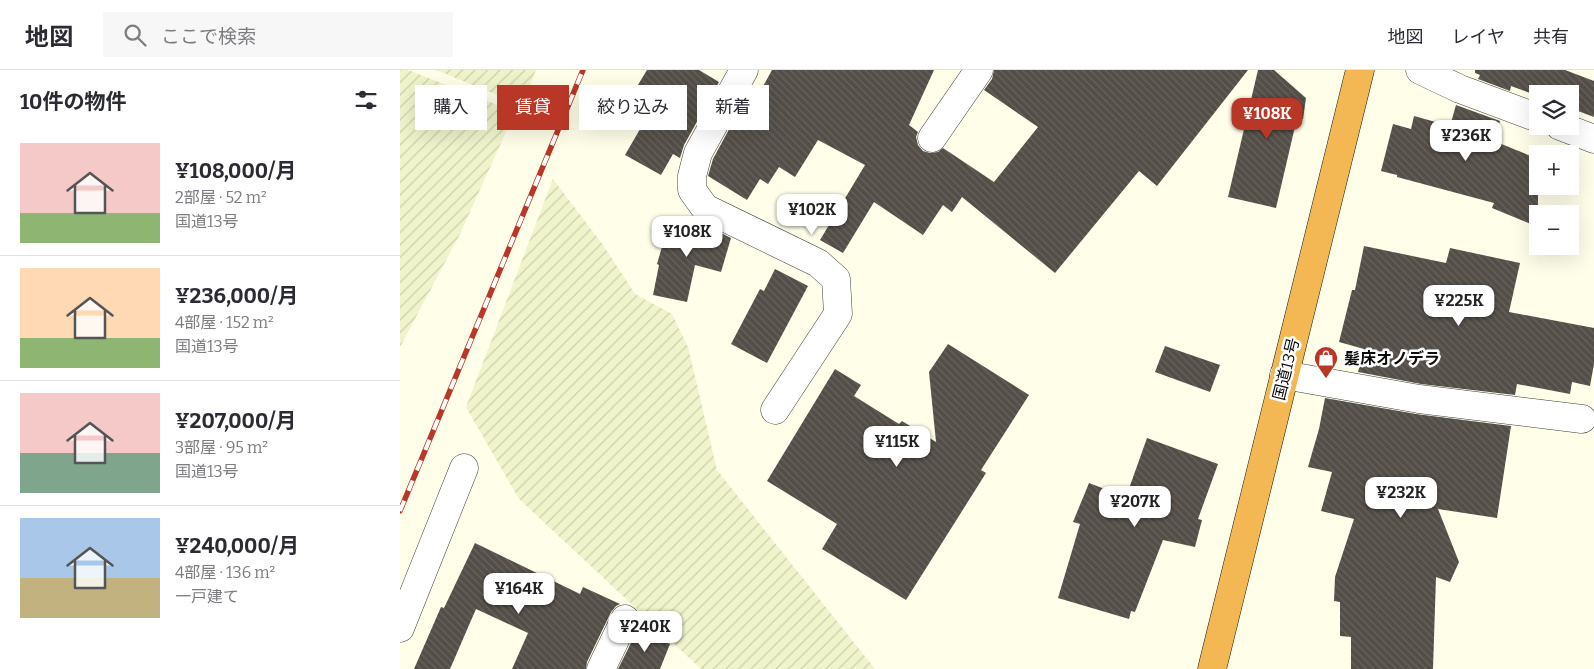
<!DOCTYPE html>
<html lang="ja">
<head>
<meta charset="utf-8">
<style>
  body { margin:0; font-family:Bitter,"Noto Sans JP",serif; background:#f7f7f7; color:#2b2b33; height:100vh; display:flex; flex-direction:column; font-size:19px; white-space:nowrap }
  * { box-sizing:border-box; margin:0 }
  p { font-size:16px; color:#7c7c81 }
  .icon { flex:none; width:28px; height:28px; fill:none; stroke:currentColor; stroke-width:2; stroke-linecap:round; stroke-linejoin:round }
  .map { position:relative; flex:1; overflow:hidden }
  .side { display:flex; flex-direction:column; background:#fff; width:400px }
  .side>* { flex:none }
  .guide { position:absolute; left:15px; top:15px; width:475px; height:45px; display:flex; gap:10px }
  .tools { position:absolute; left:1129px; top:15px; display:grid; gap:10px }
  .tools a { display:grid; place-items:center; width:50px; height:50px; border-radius:0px; background:#fff; box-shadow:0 5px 20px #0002; font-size:25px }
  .price { position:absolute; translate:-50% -42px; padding:0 11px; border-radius:10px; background:#fff; color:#222; font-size:16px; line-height:32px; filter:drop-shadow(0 1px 2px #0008) }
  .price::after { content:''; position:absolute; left:50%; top:30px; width:15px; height:11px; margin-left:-8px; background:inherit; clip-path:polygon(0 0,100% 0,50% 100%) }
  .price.active { background:#b93726; color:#fff }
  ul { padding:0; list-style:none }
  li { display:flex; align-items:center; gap:15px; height:125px; padding:0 20px }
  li+li { border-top:1px solid #e1e1e2 }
  li span { display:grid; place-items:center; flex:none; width:140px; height:100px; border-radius:0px; color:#555 }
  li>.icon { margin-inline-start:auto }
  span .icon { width:60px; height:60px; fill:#fffc; stroke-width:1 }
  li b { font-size:21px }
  h2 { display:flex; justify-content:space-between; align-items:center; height:60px; padding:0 20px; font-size:21px }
  .tag { padding:0 18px; border-radius:0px; background:#fff; box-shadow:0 5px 20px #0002; font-size:18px; line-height:45px }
  .tag.active { background:#b93726; color:#fff }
  header { display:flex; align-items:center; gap:30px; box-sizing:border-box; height:70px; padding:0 25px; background:#fff; border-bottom:1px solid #e1e1e2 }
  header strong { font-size:24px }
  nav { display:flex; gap:28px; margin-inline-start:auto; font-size:18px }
  .search { width:350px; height:45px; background:#f7f7f7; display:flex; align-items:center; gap:12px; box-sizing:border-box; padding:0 18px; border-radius:0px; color:#7c7c81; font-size:19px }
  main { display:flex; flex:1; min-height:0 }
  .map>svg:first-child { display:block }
  .farmland { fill:url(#farmland-furrows) }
  .building { fill:url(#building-back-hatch) }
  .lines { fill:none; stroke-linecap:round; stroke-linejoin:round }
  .minor-casing { stroke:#3e3e3e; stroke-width:29 }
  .highway-casing { stroke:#1c1c1c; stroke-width:29 }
  .minor { stroke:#fff; stroke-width:28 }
  .highway { stroke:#f3b754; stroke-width:28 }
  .rail-casing { stroke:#b93726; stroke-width:5.5 }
  .rail { stroke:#fff; stroke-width:4; stroke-dasharray:11; stroke-linecap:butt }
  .labels { text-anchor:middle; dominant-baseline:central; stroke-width:5; stroke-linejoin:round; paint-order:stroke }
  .poi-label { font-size:16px; font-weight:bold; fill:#0b0b0b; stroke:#fff; text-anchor:start }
  .street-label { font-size:16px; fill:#0b0b0b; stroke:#fff }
</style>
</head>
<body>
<header>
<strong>地図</strong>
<div class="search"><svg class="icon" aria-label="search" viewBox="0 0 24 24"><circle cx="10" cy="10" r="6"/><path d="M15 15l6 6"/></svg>ここで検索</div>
<nav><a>地図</a><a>レイヤ</a><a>共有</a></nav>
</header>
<main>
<section class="side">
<h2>10件の物件<svg class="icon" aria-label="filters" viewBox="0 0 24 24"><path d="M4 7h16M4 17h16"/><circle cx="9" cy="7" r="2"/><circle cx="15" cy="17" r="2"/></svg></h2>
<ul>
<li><span style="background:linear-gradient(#f6c9c9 70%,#8fb573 0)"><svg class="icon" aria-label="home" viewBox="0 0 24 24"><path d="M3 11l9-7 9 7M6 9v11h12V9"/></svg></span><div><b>¥108,000/月</b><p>2部屋 · 52 m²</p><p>国道13号</p></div></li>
<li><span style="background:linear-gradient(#ffd9b3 70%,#8fb573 0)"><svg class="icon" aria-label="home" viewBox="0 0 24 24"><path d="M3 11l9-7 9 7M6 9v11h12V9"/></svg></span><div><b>¥236,000/月</b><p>4部屋 · 152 m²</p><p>国道13号</p></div></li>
<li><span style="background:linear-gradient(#f6c9c9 60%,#7fa58c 0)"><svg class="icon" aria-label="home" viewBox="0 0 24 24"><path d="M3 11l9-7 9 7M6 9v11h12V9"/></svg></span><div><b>¥207,000/月</b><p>3部屋 · 95 m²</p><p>国道13号</p></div></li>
<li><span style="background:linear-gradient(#a9c7e8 60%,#c2b280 0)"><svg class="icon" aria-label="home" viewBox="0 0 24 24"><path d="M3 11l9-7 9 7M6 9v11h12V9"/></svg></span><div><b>¥240,000/月</b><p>4部屋 · 136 m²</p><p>一戸建て</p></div></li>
</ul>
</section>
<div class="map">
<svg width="1194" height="599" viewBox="0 0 1194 599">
  <defs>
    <pattern id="farmland-furrows" width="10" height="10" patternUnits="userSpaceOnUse" patternTransform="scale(1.25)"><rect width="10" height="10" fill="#f0f4cb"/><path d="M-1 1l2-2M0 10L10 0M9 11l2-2" fill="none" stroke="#ccd0ad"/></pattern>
    <pattern id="building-back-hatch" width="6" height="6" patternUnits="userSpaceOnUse" patternTransform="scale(1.25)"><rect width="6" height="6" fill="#544e48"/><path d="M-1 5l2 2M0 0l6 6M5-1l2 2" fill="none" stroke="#68635e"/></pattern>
  </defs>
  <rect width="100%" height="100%" fill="#fffee9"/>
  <g class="farmland">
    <polygon points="0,0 8,0 115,42 60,164 0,277"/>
    <polygon points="36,0 136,0 122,35"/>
    <polygon points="153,109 203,175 235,224 272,244 288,277 317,400 475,599 301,599 119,429 66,337"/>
  </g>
  <g class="building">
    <polygon points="247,0 299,0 319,12 284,75 280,88 273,84 261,105 225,85 254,35 233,23"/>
    <polygon points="372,0 534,0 509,55 518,62 516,67 518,75 523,81 530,83 538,82 543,78 594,112 638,57 584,20 592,9 594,0 848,0 757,116 739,101 655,203 562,127 552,142 543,135 523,165 474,132 443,183 420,170 465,95 418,70 395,107 379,97 368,114 360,109 347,130 308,106 313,89 346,28 354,33"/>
    <polygon points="858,0 874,0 906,28 903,49 897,48 876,138 828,127"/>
    <polygon points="1075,0 1165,0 1194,11 1194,47 1170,38 1170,24 1138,24 1138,26 1111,16 1110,21 1078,9 1080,5 1075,3"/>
    <polygon points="1056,35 1100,51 1094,71 1138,89 1138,157 1092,138 1094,133 997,107 997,105 981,101 993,54 1011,59 1014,46 1050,56"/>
    <polygon points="270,149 321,163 331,168 321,202 295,195 287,232 253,225 259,195 257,194"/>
    <polygon points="964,176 1046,193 1050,178 1120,193 1109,242 1194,258 1194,294 1190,316 1172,312 1170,324 1117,314 1115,325 1021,314 958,302 964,279 939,272 952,220 955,220"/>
    <polygon points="375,199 408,216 367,293 331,274 360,219 364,221"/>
    <polygon points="548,274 629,325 581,400 586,403 506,530 422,479 437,454 367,411 435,299 461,315 454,326 499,354 502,351 536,372 529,302"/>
    <polygon points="765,276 820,295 810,322 755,302"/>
    <polygon points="925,328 1016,344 1111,356 1097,448 1038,439 1059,492 1050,512 1036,507 1033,599 951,599 951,567 940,566 940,532 934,531 935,507 954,449 921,441 932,402 908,397 919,359"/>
    <polygon points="747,368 818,394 798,449 802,450 795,477 763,470 735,542 731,541 729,549 658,528 680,454 673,452 689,413 726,427"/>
    <polygon points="75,473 180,524 183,517 220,534 216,536 211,542 187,592 186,599 112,599 128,563 76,539 50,599 14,599 41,537 44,538"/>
    <polygon points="237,561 270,574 260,599 218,599"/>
  </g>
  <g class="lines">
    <g class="minor-casing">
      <g id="minor">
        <polyline points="344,0 298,83 292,106 292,120 305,138 418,193 436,209 438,244 375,340"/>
        <polyline points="1020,0 1060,19 1138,48"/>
        <polyline points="1160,56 1194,69"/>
        <polyline points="532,68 579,0"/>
        <polyline points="884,305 1019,329 1182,349"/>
        <polyline points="0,558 64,398"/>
        <polyline points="201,599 225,549"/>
      </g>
    </g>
    <g class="highway-casing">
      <polyline id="highway" points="812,599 960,0"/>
    </g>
    <use href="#minor" class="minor"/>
    <use href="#highway" class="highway"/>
    <g class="rail-casing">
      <polyline id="rail" points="0,441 183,0"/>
    </g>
    <use href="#rail" class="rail"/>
  </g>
  <defs>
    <g id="shop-pin" transform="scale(1.25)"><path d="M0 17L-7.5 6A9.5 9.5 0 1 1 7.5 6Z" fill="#b93726" stroke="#fff"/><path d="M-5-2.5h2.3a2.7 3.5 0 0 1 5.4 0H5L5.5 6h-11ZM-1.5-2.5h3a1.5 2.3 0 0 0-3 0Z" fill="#fff"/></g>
  </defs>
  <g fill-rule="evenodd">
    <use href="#shop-pin" x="926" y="288"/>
  </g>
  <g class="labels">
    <g class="poi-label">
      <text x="944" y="288">髪床オノデラ</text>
    </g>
    <g class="street-label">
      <text transform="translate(886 299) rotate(-76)">国道13号</text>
    </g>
  </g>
</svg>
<div class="tools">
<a><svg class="icon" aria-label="layers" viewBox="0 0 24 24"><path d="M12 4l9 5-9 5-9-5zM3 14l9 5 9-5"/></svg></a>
<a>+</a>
<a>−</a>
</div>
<b class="price active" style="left:867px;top:70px">¥108K</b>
<b class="price" style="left:1066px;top:92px">¥236K</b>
<b class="price" style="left:412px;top:166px">¥102K</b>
<b class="price" style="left:287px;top:188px">¥108K</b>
<b class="price" style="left:1059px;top:257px">¥225K</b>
<b class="price" style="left:497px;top:398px">¥115K</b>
<b class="price" style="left:1001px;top:449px">¥232K</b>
<b class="price" style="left:735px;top:458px">¥207K</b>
<b class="price" style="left:119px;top:545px">¥164K</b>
<b class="price" style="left:245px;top:583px">¥240K</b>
<div class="guide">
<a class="tag">購入</a>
<a class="tag active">賃貸</a>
<a class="tag">絞り込み</a>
<a class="tag">新着</a>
</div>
</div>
</main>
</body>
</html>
